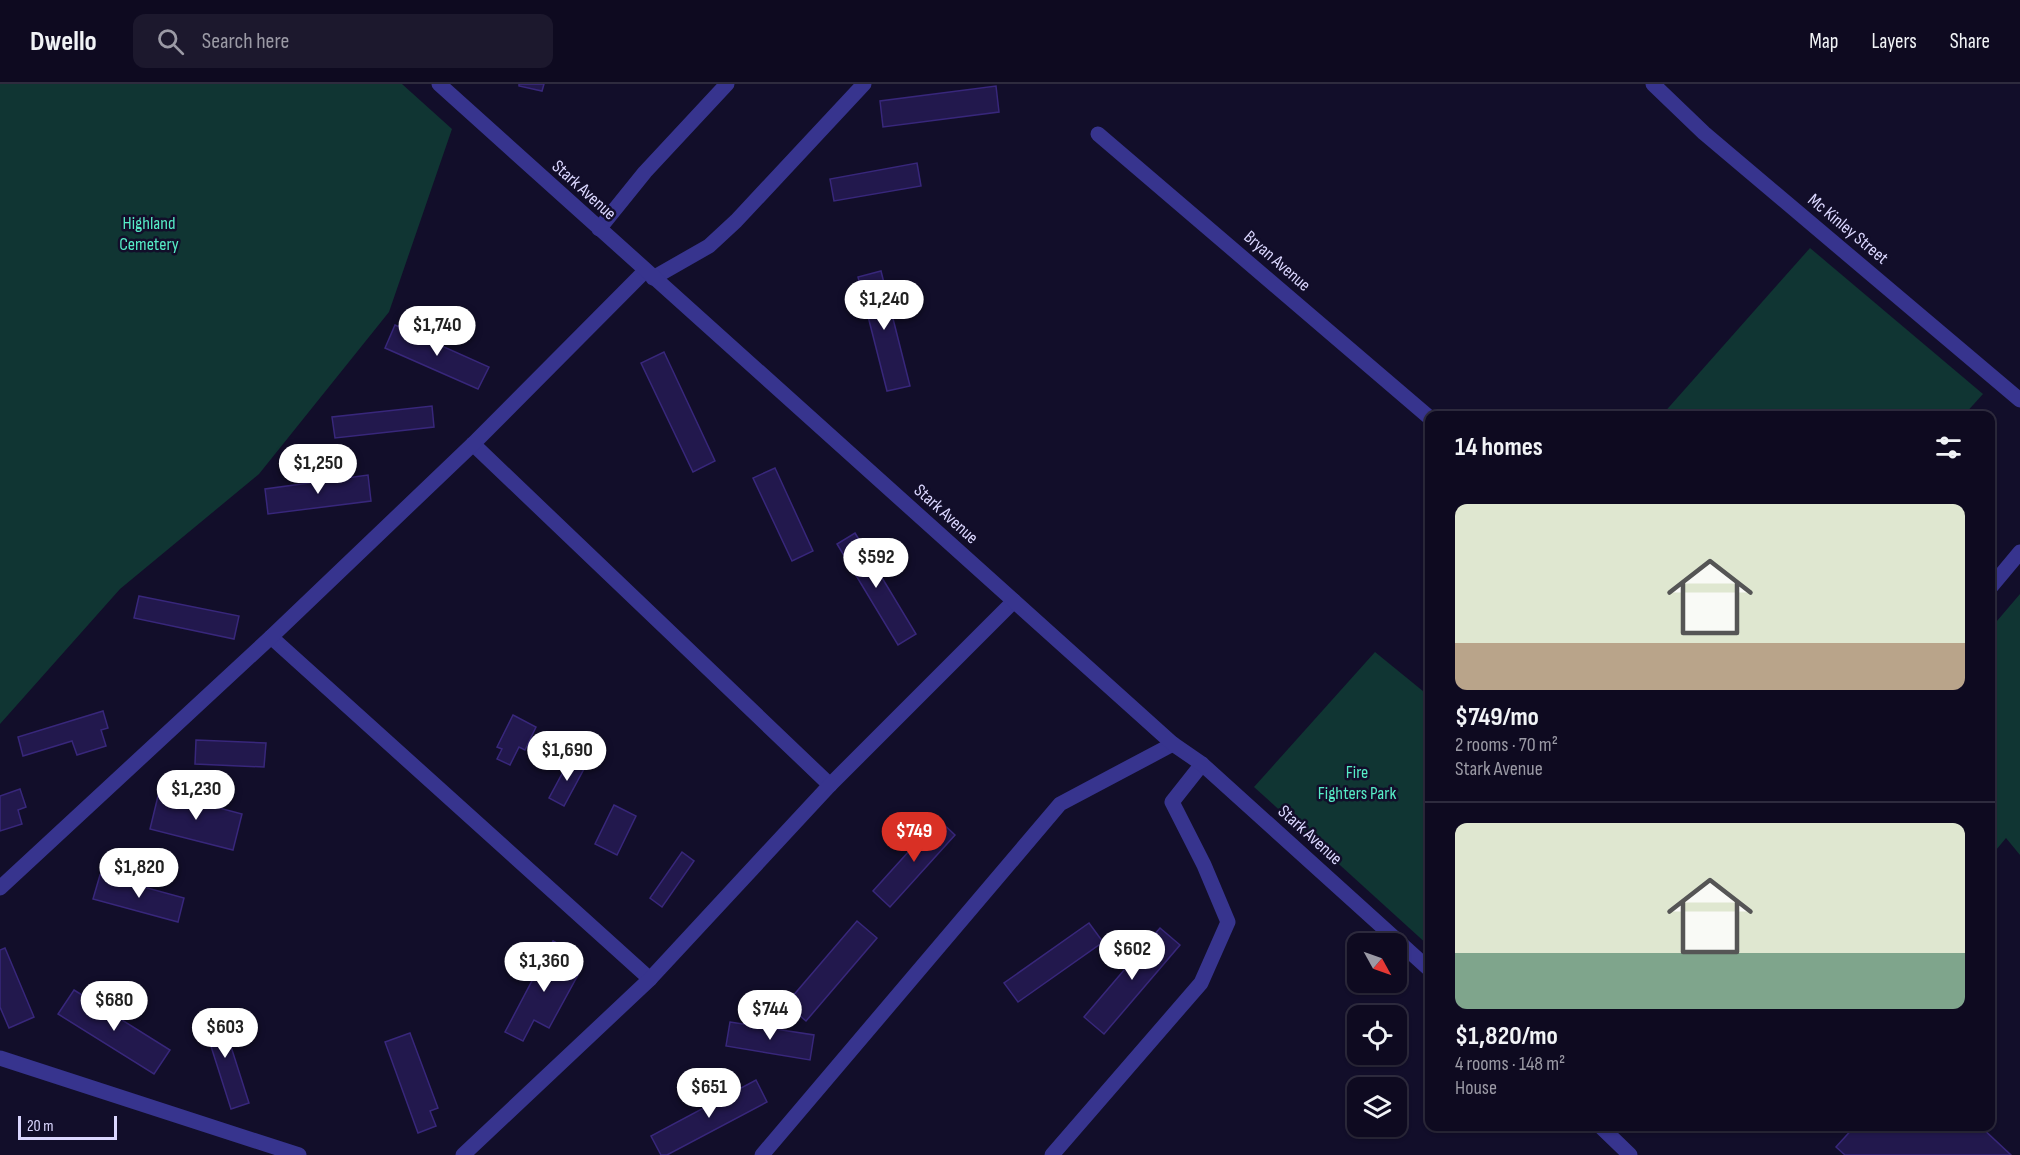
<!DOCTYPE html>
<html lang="en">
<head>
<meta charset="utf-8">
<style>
  body { margin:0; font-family:"Sofia Sans Condensed",sans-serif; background:#1c182d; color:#f1f3f6; height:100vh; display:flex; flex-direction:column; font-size:22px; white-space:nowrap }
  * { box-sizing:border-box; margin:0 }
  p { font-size:20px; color:#9b9aa5 }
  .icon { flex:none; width:33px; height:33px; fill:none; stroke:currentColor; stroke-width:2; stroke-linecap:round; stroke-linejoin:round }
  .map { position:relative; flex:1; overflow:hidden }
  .sheet { position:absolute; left:1425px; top:327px; width:570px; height:720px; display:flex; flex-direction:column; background:#0e0a20; border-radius:12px; box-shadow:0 2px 4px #0004,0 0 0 2px #2e2b3e }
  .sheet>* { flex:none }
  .needle { width:39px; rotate:130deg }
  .fabs { position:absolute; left:1347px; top:849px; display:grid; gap:12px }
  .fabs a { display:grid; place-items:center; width:60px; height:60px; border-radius:12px; background:#0e0a20; box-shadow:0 2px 4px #0004,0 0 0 2px #2e2b3e; font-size:30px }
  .scale { position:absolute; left:18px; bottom:15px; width:99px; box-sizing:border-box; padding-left:6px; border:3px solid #dbd7ff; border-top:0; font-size:16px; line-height:21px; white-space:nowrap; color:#dbd7ff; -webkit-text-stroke:4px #120e2a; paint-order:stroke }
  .price { position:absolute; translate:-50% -51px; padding:0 14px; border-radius:21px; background:#fff; color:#222; font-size:20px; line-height:39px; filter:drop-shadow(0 2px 3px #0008) }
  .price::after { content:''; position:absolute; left:50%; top:36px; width:18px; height:14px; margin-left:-9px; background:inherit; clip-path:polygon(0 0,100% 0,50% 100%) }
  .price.selected { background:#d93025; color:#fff }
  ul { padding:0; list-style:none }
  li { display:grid; align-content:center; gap:12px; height:318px; padding:0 30px }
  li+li { border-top:2px solid #2e2b3e }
  li span { display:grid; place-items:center; height:186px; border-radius:12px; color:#555 }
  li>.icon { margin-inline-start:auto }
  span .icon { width:108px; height:108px; fill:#fffc; stroke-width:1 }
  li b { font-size:26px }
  h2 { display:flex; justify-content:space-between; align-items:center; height:72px; padding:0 30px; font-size:26px }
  header { display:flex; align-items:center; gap:36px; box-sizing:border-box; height:84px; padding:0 30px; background:#0e0a20; border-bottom:2px solid #2e2b3e }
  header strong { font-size:28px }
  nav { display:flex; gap:33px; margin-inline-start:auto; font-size:21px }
  .search { width:420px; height:54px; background:#1c182d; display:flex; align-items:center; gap:15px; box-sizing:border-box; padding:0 21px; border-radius:12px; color:#9b9aa5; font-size:22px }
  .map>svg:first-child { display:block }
  .green { fill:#103533 }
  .building { fill:#22184d; stroke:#38277b; stroke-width:1.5 }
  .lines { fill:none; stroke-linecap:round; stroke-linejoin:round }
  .service { stroke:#37348e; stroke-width:15 }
  .minor { stroke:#37348e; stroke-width:15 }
  .labels { text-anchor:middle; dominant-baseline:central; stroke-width:5; stroke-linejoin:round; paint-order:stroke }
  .street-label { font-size:18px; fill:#dbd7ff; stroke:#120e2a }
  .park-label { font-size:18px; fill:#56ecc6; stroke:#120e2a }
</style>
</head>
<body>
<header>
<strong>Dwello</strong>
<div class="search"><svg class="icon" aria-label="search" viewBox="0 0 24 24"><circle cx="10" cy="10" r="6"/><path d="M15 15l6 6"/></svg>Search here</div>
<nav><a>Map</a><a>Layers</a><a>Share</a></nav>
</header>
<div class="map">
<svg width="2020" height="1071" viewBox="0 0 2020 1071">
  <rect width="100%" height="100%" fill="#120e2a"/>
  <g class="green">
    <polygon points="0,0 402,0 452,45 389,228 259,390 120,505 0,640"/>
    <polygon points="1810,164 1983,310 1964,331 1662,331"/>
    <polygon points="2020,510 2020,771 2006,754 1991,772 1991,544"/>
    <polygon points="1375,568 1429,612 1429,862 1254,703"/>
  </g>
  <g class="building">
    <polygon points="519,0 544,0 542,7 519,2"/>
    <polygon points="996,2 999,28 883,43 880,17"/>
    <polygon points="917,79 921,102 834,117 830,95"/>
    <polygon points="881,187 910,302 887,307 858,193"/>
    <polygon points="395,241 489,283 478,305 385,264"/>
    <polygon points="664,268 715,377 693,388 641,279"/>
    <polygon points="432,322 434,343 335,354 332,333"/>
    <polygon points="775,384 813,467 792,477 753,394"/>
    <polygon points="368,391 371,417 268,430 265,405"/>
    <polygon points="855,449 916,550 898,561 837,460"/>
    <polygon points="139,512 239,532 234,555 134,534"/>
    <polygon points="103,627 108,644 101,646 106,662 77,671 72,657 23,672 18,653"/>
    <polygon points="513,631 536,643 525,666 519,663 510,681 497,675 502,665 497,663"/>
    <polygon points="196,656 266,659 264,683 195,680"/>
    <polygon points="570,675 585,683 564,722 549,714"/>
    <polygon points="20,705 26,723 18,726 22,740 0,747 0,712"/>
    <polygon points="159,708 242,730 233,766 150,745"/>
    <polygon points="614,721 636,732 617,771 595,760"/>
    <polygon points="938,735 955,751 890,823 873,807"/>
    <polygon points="682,768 694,777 662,823 650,814"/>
    <polygon points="100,791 184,814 178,838 93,815"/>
    <polygon points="857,837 877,854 806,937 786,920"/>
    <polygon points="1089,839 1103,858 1018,918 1004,899"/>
    <polygon points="1160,844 1180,861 1104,950 1084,933"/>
    <polygon points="553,857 572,867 564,882 579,889 549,944 534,936 523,957 505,948"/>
    <polygon points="5,864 34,933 9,944 0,923 0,866"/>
    <polygon points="74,906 170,966 154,990 58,930"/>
    <polygon points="219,925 249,1019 231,1025 201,931"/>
    <polygon points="730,938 814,951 810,976 726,962"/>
    <polygon points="410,949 438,1024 430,1027 436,1042 418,1049 385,958"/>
    <polygon points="756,996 767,1018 667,1071 661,1071 651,1052"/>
    <polygon points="1855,1042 1980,1042 2011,1071 1845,1071 1836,1063"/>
  </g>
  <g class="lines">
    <g class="service">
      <polyline points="599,145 645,88 727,0"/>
      <polyline points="653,194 709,162 736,137 864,0"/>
      <polyline points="473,360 830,701"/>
      <polyline points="271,553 650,895"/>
      <polyline points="0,804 271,553 473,360 645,187"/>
      <polyline points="0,974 299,1071"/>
      <polyline points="463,1071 650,895 830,701 1014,517"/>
      <polyline points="762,1071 1060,720 1173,660"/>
      <polyline points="1052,1071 1201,899 1228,838 1204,781 1172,718 1202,680"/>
    </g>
    <g class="minor">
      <polyline points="439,0 1173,660 1202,680 1430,886"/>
      <polyline points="1653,0 1704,49 2020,316"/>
      <polyline points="1098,50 1430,334"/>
      <polyline points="1990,504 2020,468"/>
      <polyline points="1600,1042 1630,1071"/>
    </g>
  </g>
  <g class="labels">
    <g class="street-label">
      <text transform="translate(584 106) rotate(42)">Stark Avenue</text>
      <text transform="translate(1848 145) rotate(40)">Mc Kinley Street</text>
      <text transform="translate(1277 177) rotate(41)">Bryan Avenue</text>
      <text transform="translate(946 430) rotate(42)">Stark Avenue</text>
      <text transform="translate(1310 751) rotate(42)">Stark Avenue</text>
    </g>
    <g class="park-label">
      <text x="149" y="139">Highland<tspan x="149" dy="21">Cemetery</tspan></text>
      <text x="1357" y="688">Fire<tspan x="1357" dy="21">Fighters Park</tspan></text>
    </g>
  </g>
</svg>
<div class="fabs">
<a><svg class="needle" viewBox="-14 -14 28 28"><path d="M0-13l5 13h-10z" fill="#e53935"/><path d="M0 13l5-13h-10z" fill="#9b9aa5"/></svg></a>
<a><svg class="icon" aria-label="locate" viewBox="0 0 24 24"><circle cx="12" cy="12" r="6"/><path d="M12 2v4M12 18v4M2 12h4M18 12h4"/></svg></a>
<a><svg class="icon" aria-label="layers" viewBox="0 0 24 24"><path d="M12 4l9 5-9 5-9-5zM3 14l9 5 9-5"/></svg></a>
</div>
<div class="scale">20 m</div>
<b class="price" style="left:884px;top:247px">$1,240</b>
<b class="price" style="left:437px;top:273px">$1,740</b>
<b class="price" style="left:318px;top:411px">$1,250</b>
<b class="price" style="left:876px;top:505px">$592</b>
<b class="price" style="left:567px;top:698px">$1,690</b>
<b class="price" style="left:196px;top:737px">$1,230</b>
<b class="price selected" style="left:914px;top:779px">$749</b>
<b class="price" style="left:139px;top:815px">$1,820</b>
<b class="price" style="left:1132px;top:897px">$602</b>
<b class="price" style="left:544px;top:909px">$1,360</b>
<b class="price" style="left:114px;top:948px">$680</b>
<b class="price" style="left:770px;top:957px">$744</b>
<b class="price" style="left:225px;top:975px">$603</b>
<b class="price" style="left:709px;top:1035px">$651</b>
<section class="sheet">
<h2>14 homes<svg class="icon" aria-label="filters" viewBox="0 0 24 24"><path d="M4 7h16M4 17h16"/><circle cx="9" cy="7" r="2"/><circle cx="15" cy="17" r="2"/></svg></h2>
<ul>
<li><span style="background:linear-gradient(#dfe7d0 75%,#b9a48a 0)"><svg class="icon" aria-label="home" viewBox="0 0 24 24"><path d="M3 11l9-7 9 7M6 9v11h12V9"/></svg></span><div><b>$749/mo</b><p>2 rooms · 70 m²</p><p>Stark Avenue</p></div></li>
<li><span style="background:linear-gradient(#dfe7d0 70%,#7fa58c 0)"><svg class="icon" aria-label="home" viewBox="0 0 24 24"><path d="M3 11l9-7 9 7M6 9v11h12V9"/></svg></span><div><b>$1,820/mo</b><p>4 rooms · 148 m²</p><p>House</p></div></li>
</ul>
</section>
</div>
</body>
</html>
